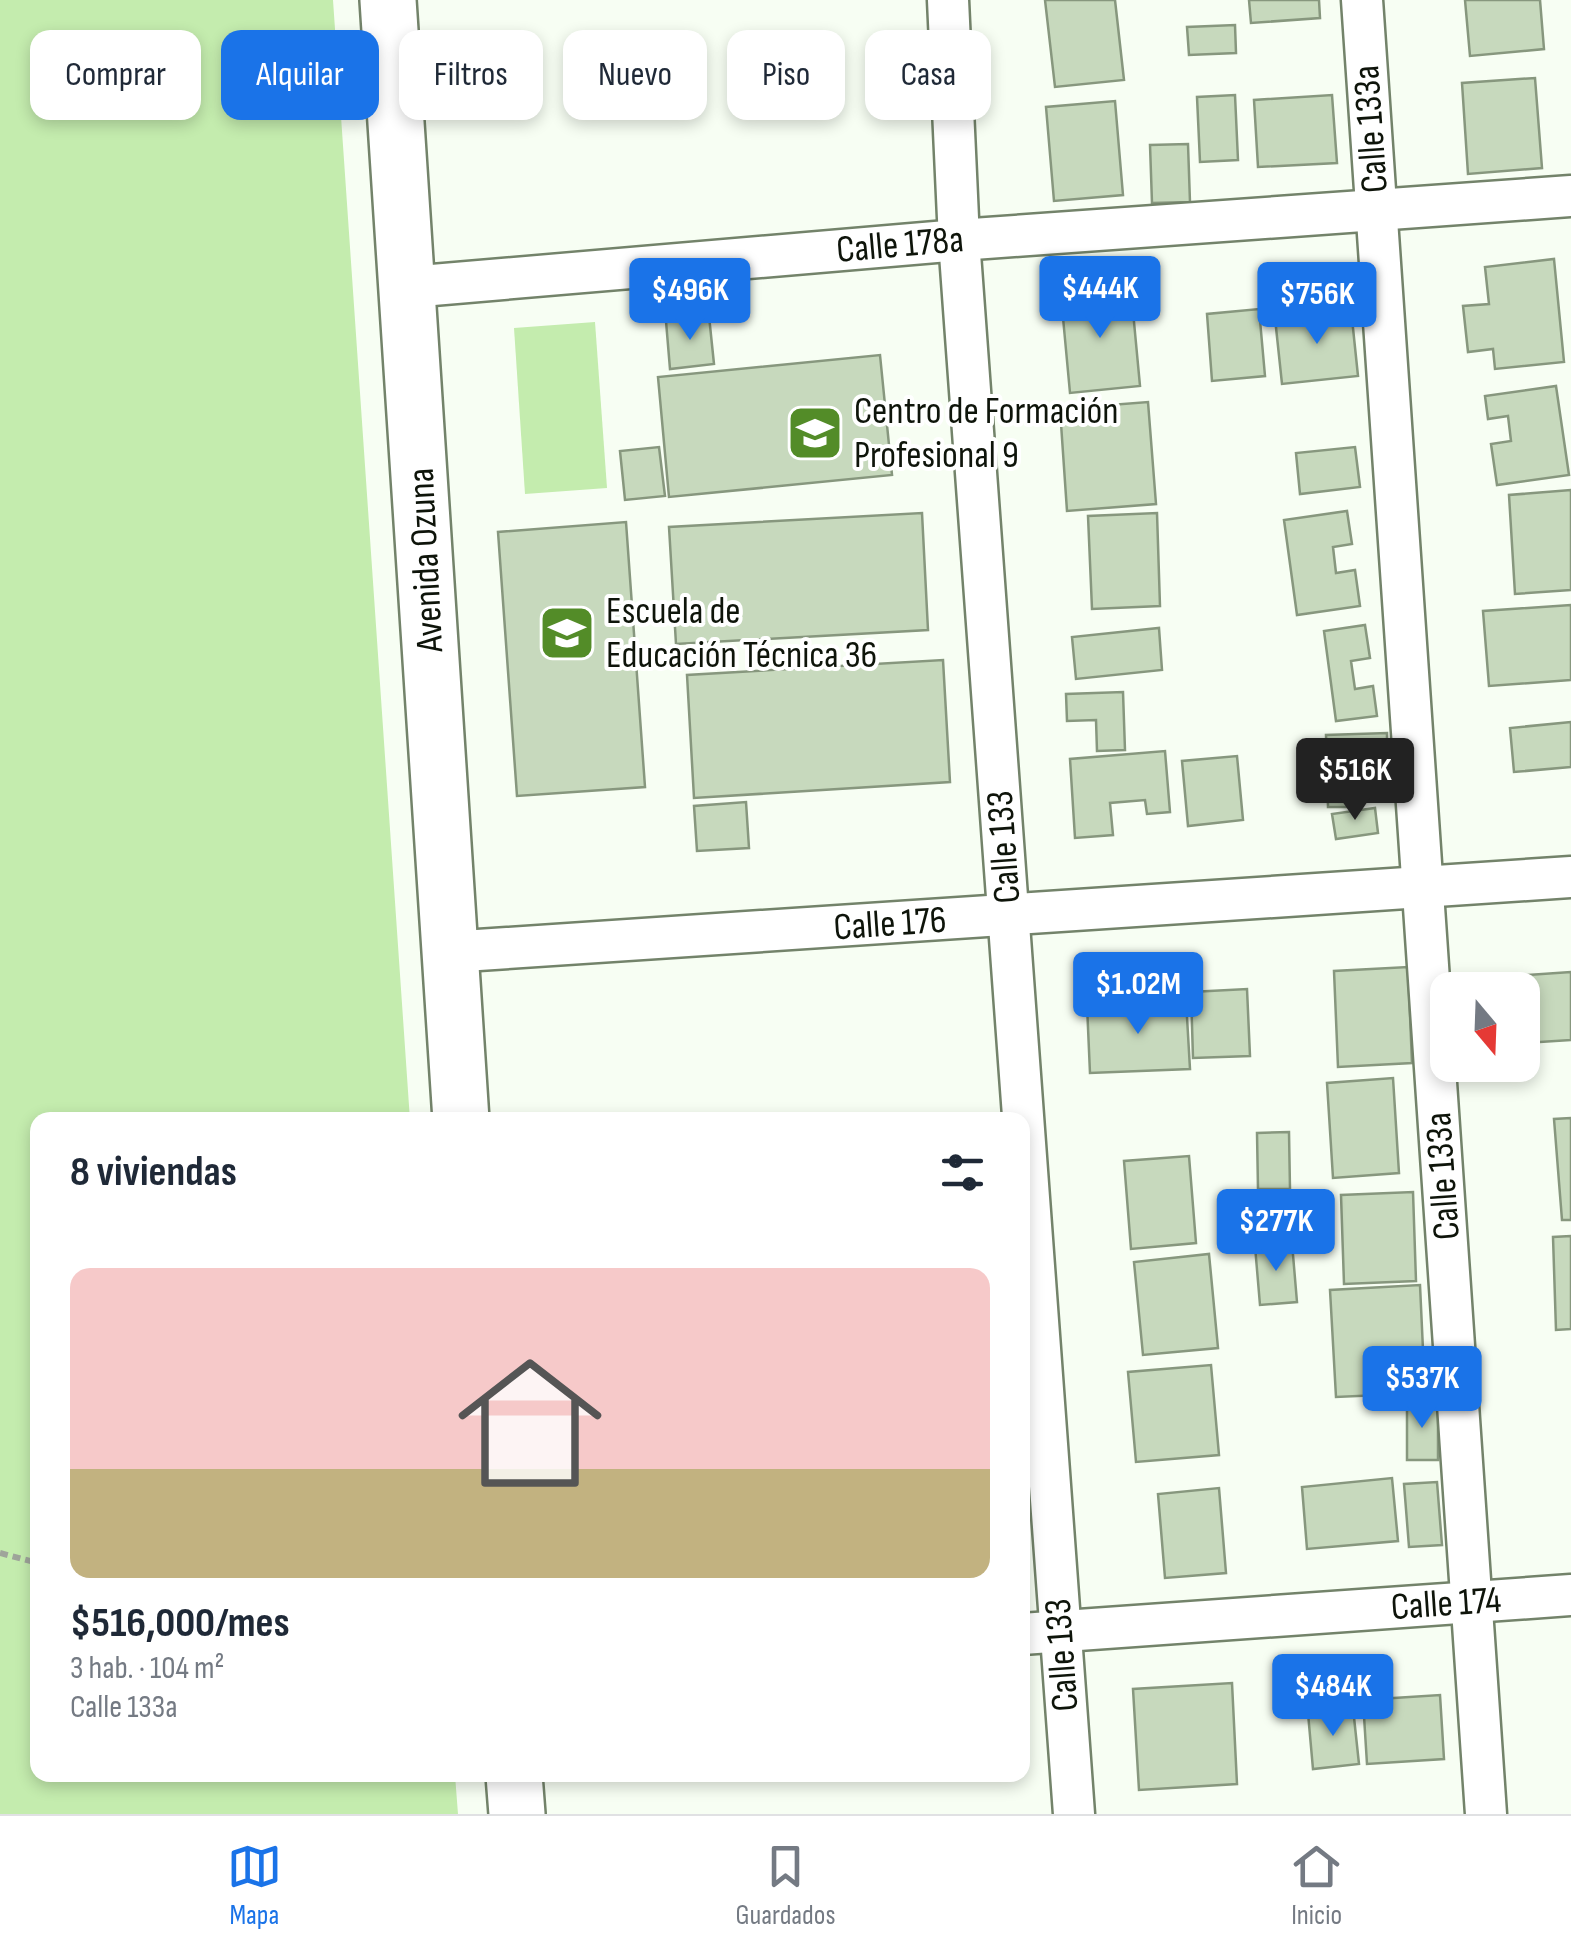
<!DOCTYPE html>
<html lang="es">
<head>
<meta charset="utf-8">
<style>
  body { margin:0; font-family:"Sofia Sans Condensed",sans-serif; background:#f6f6f7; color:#1f2937; height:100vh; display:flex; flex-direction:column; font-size:38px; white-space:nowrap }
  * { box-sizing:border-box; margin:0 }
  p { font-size:32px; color:#747a83 }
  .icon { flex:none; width:55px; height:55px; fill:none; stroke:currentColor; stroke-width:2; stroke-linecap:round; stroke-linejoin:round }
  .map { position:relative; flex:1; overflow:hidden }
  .side { position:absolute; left:30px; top:1112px; width:1000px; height:670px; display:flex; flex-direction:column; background:#fff; border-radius:20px; box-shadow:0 5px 15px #0003 }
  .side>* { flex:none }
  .hud { position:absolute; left:30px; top:30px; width:1000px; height:90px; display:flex; gap:20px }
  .needle { width:65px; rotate:161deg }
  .fabs { position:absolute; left:1430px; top:972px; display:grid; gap:20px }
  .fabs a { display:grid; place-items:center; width:110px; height:110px; border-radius:20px; background:#fff; box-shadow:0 5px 15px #0003; font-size:50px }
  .price { position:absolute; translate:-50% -85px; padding:0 22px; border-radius:10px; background:#1a73e8; color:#fff; font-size:32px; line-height:65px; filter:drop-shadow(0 2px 5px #0008) }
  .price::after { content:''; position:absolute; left:50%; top:60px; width:30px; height:22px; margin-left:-15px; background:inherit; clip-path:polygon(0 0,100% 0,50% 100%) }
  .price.active { background:#222; color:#fff }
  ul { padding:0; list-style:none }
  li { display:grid; align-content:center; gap:20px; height:530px; padding:0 40px }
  li span { display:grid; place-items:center; height:310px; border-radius:20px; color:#555 }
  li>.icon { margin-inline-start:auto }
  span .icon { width:180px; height:180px; fill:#fffc; stroke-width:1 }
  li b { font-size:42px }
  h2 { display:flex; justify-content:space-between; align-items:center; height:120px; padding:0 40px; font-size:42px }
  .tag { padding:0 35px; border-radius:20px; background:#fff; box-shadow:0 5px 15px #0003; font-size:35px; line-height:90px }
  .tag.active { background:#1a73e8; color:#fff }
  .dock { display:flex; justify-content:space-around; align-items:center; height:140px; border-top:2px solid #e0e1e3; background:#fff; font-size:28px; color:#747a83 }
  .dock a { display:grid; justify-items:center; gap:5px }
  .dock .active { color:#1a73e8 }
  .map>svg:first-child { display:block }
  .green { fill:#c4ecae }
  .building { fill:#c7d9bd; stroke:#87977e; stroke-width:2.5 }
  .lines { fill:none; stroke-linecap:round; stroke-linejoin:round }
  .street-casing { stroke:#73836a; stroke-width:45 }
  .secondary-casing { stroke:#73836a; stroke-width:60 }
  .path { stroke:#9fa59b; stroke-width:6; stroke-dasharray:8 5; stroke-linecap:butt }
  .street { stroke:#fff; stroke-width:40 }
  .secondary { stroke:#fff; stroke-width:55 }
  .labels { text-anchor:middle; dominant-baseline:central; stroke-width:8; stroke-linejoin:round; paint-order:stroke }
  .street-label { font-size:38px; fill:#0e140a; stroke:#fff }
  .poi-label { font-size:38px; fill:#0e140a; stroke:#fff; text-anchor:start }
</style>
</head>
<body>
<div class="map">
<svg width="1571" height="1814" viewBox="0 0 1571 1814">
  <rect width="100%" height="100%" fill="#f7fef3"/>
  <g class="green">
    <polygon points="0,0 333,0 410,1120 38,1120 38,1775 455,1775 458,1814 0,1814"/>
    <polygon points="595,322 607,488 525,494 514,328"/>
  </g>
  <g class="building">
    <polygon points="1045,0 1115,0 1124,80 1055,87"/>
    <polygon points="1249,0 1319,0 1320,18 1251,23"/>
    <polygon points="1465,0 1540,0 1544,49 1470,56"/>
    <polygon points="1235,25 1236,53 1189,55 1187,27"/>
    <polygon points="1535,78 1542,168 1468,174 1462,83"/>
    <polygon points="1235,95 1238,160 1200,162 1197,97"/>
    <polygon points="1332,95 1337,163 1258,167 1254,100"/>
    <polygon points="1115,101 1123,195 1054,201 1046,107"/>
    <polygon points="1188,144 1190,202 1152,203 1150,145"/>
    <polygon points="1554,259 1564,362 1495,369 1493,349 1468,352 1463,306 1489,304 1485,267"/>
    <polygon points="1131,290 1140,386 1070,393 1061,296"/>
    <polygon points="1259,309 1265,376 1212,381 1207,314"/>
    <polygon points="1351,309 1358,376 1282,384 1275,318"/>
    <polygon points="709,316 714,364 670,369 666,321"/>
    <polygon points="880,355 892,475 669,497 658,377"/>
    <polygon points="1556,386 1569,475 1497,485 1491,444 1511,441 1508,416 1488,419 1485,396"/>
    <polygon points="1148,402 1156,504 1067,511 1060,409"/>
    <polygon points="659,447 665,496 625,500 620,451"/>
    <polygon points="1355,447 1360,487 1300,494 1296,453"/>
    <polygon points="1571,490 1571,590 1515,594 1509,495"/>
    <polygon points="1347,511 1352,544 1333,547 1336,573 1355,570 1360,606 1297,615 1284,520"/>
    <polygon points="922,513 928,630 676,644 669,527"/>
    <polygon points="1157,513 1160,606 1092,609 1088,516"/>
    <polygon points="626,522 645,787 517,796 498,532"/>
    <polygon points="1571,605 1571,680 1489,686 1483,611"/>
    <polygon points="1365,625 1370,658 1351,661 1355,689 1373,686 1377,716 1336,721 1324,631"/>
    <polygon points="1159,628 1162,670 1076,679 1072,637"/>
    <polygon points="943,660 950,782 694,798 687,675"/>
    <polygon points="1123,692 1125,750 1097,751 1096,720 1067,721 1066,694"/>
    <polygon points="1571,722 1571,767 1514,772 1510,728"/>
    <polygon points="1387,733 1387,774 1351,775 1351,807 1328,807 1326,735"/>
    <polygon points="1165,751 1170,812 1147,814 1145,800 1110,803 1113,835 1075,838 1070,759"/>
    <polygon points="1237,756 1243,820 1188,826 1182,761"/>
    <polygon points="746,802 749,848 697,851 694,806"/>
    <polygon points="1375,808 1378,833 1336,839 1332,814"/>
    <polygon points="1408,967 1412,1063 1338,1067 1334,971"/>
    <polygon points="1571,972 1571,1040 1522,1043 1522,990 1513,990 1512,976"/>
    <polygon points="1247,989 1250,1056 1193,1058 1191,992"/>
    <polygon points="1186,1000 1190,1069 1090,1073 1087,1005"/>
    <polygon points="1393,1078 1399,1173 1333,1178 1327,1083"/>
    <polygon points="1571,1118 1571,1220 1562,1220 1554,1119"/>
    <polygon points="1289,1132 1290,1189 1258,1189 1257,1133"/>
    <polygon points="1189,1156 1196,1243 1131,1249 1124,1161"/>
    <polygon points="1413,1192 1416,1281 1344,1284 1341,1195"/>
    <polygon points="1571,1236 1571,1329 1556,1330 1553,1237"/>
    <polygon points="1292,1243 1297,1302 1260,1305 1255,1246"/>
    <polygon points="1209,1254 1218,1348 1143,1355 1134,1262"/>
    <polygon points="1420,1285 1425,1393 1336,1397 1330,1290"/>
    <polygon points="1211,1365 1219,1455 1136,1462 1128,1372"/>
    <rect x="1407" y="1402" width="31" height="58"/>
    <polygon points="1392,1478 1398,1541 1307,1549 1302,1487"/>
    <polygon points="1437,1482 1442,1545 1409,1547 1404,1484"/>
    <polygon points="1219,1488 1226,1573 1165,1578 1158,1494"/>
    <polygon points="1232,1683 1237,1784 1139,1790 1133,1689"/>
    <polygon points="1440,1695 1444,1759 1367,1764 1363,1700"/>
    <polygon points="1353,1708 1359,1764 1313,1769 1308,1713"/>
  </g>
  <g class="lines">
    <g class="street-casing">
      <g id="street">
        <polyline points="948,0 959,240 1074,1814"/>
        <polyline points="1362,0 1486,1814"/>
        <polyline points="409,287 959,240 1571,196"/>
        <polyline points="448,952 1571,877"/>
        <polyline points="1022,1634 1571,1595"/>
      </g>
    </g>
    <g class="secondary-casing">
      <g id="secondary">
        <polyline points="388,0 461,1120"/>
        <polyline points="514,1775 517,1814"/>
      </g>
    </g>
    <polyline class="path" points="0,1553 38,1563"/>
    <use href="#street" class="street"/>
    <use href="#secondary" class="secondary"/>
  </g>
  <defs>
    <g id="school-square" transform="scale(2.875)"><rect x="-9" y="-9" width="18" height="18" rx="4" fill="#538c28" stroke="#fff"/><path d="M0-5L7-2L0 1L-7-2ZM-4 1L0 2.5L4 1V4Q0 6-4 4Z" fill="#fff"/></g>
  </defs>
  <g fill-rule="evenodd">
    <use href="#school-square" x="815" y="433"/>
    <use href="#school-square" x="567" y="633"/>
  </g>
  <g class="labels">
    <g class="street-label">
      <text transform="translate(1371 129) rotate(-94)">Calle 133a</text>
      <text transform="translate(900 245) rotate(-5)">Calle 178a</text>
      <text transform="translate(426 560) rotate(-93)">Avenida Ozuna</text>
      <text transform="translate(1004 847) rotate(-94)">Calle 133</text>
      <text transform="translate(890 924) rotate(-4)">Calle 176</text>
      <text transform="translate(1443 1176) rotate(-94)">Calle 133a</text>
      <text transform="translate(1446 1604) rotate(-4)">Calle 174</text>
      <text transform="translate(1062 1655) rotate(-94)">Calle 133</text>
    </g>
    <g class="poi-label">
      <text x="854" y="411">Centro de Formación<tspan x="854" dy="44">Profesional 9</tspan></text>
      <text x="606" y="611">Escuela de<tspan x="606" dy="44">Educación Técnica 36</tspan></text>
    </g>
  </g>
</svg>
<div class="fabs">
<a><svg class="needle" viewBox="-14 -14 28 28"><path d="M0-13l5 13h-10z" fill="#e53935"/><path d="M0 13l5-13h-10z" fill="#747a83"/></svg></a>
</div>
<b class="price" style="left:1100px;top:341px">$444K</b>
<b class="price" style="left:690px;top:343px">$496K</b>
<b class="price" style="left:1317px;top:347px">$756K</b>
<b class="price active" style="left:1355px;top:823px">$516K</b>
<b class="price" style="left:1138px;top:1037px">$1.02M</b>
<b class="price" style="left:1276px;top:1274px">$277K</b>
<b class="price" style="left:1422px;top:1431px">$537K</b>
<b class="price" style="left:1333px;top:1739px">$484K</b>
<div class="hud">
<a class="tag">Comprar</a>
<a class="tag active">Alquilar</a>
<a class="tag">Filtros</a>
<a class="tag">Nuevo</a>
<a class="tag">Piso</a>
<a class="tag">Casa</a>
</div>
<section class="side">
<h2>8 viviendas<svg class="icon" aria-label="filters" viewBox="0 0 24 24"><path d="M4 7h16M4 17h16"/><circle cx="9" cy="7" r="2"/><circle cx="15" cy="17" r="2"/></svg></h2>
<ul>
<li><span style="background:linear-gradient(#f6c9c9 65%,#c2b280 0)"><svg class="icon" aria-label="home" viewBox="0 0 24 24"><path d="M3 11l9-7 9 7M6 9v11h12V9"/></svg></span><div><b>$516,000/mes</b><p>3 hab. · 104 m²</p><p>Calle 133a</p></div></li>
</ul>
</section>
</div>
<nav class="dock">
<a class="active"><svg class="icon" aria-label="map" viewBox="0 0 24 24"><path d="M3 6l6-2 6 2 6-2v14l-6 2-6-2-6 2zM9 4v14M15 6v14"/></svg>Mapa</a>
<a><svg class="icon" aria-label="saved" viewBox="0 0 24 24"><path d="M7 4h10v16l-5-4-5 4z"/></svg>Guardados</a>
<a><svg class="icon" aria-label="home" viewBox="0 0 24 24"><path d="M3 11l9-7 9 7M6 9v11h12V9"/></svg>Inicio</a>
</nav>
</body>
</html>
